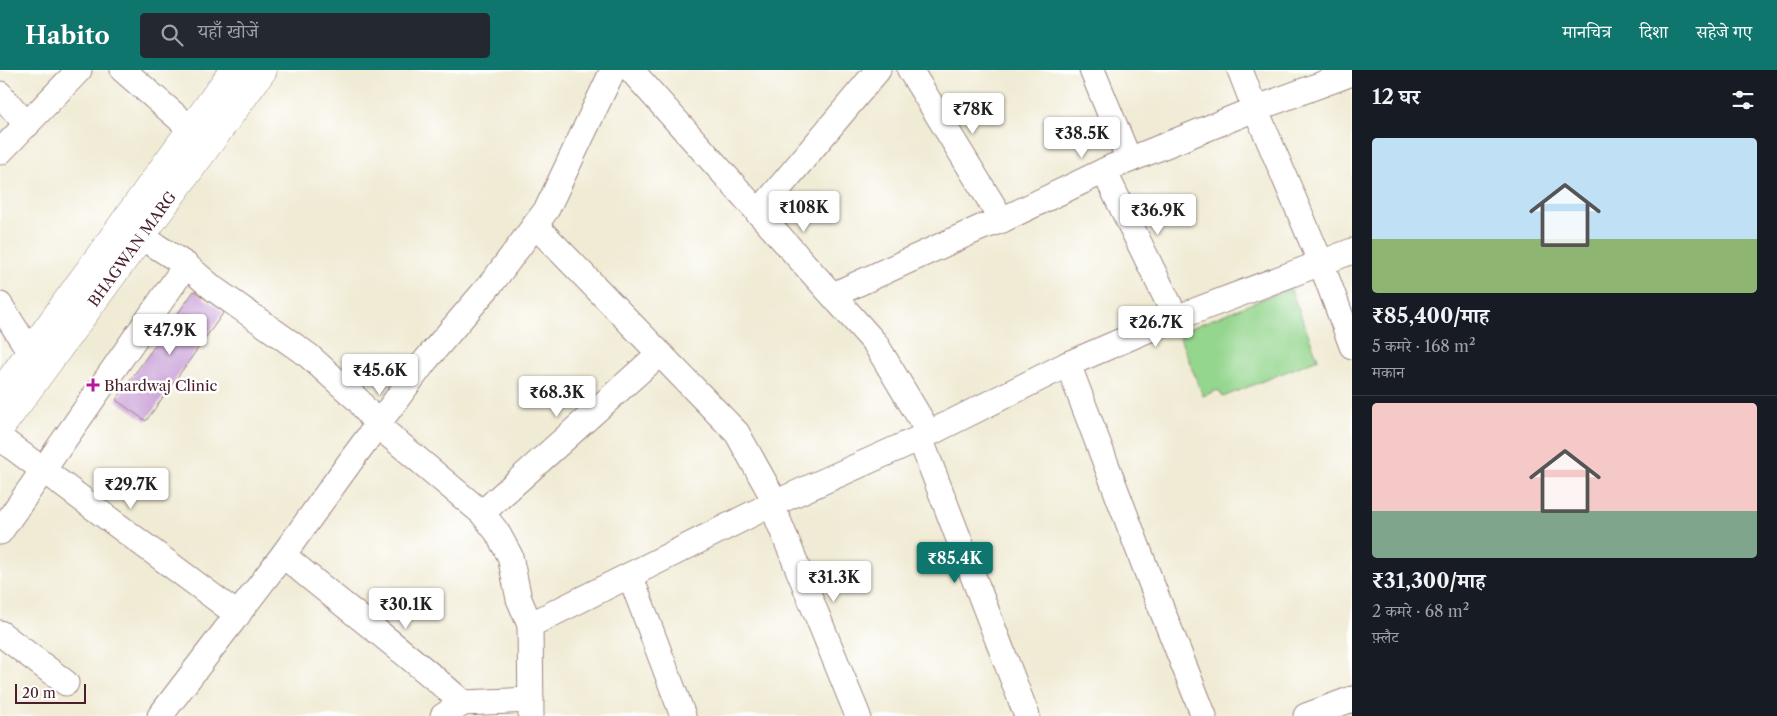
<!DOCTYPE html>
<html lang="hi">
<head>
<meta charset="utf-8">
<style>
  body { margin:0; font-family:"Libre Caslon Text","Noto Serif Devanagari",serif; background:#242831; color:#f1f3f6; height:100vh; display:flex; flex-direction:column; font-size:19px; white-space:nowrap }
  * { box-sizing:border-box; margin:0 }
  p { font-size:16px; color:#9ea1a6 }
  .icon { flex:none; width:28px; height:28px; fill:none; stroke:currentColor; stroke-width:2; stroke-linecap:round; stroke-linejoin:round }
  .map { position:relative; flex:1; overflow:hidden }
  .panel { display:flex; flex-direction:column; background:#171b24; width:425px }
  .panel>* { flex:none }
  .scale { position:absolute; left:15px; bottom:12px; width:71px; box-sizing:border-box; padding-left:5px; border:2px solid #4a1f2b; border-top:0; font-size:14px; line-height:18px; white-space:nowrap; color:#4a1f2b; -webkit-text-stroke:4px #fff; paint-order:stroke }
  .price { position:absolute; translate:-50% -42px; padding:0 11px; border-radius:5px; background:#fff; color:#222; font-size:16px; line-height:32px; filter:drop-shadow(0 1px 2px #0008) }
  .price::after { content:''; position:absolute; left:50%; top:30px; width:15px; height:11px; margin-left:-8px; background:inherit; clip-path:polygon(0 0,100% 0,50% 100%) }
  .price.active { background:#0f766e; color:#fff }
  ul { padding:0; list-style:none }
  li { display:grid; align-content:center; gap:10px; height:265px; padding:0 20px }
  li+li { border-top:1px solid #363941 }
  li span { display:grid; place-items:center; height:155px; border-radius:5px; color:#555 }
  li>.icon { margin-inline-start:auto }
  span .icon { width:90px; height:90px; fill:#fffc; stroke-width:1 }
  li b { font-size:21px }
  h2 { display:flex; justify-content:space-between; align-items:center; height:60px; padding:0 20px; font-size:21px }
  header { display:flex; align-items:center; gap:30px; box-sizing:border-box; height:70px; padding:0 25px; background:#0f766e; color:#fff }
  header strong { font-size:24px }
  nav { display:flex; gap:28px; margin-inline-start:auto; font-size:18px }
  .search { width:350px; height:45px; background:#242831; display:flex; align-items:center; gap:12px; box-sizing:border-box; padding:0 18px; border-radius:5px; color:#9ea1a6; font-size:19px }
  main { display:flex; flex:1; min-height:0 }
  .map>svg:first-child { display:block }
  .green { fill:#94d68e; stroke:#6f7a5c }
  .building { fill:#c192d2 }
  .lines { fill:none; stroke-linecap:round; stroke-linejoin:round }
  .minor-casing { stroke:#9d8580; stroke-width:27 }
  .tertiary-casing { stroke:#9d8580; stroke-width:29 }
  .minor { stroke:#fff; stroke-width:25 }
  .tertiary { stroke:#fff; stroke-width:28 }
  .poi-dot { fill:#b5179e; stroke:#fff; stroke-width:2 }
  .labels { text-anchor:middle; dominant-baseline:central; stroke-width:5; stroke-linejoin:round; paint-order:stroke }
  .street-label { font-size:15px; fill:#4a1f2b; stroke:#fff }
  .poi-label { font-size:15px; fill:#4a1f2b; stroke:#fff; text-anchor:start }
</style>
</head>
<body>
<header>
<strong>Habito</strong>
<div class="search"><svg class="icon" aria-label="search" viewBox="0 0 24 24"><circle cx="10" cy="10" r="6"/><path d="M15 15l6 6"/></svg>यहाँ खोजें</div>
<nav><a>मानचित्र</a><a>दिशा</a><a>सहेजे गए</a></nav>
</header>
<main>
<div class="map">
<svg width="1352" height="646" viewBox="0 0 1352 646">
  <rect width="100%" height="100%" fill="#fff"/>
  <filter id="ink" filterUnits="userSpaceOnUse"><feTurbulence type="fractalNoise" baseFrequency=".02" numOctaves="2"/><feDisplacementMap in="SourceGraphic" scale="10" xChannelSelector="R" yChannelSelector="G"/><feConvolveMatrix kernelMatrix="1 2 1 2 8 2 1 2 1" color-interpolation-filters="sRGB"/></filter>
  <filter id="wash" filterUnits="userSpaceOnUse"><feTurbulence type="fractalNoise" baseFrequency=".0096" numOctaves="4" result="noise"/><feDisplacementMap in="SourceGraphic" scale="20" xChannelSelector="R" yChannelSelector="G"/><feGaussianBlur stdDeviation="1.12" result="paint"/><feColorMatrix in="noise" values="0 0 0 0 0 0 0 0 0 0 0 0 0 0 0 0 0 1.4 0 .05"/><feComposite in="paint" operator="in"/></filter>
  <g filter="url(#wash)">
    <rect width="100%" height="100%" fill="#f0ebd4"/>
    <polygon class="green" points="1290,218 1318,289 1223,327 1218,320 1203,326 1178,263"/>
    <g id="blocks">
      <polygon class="building" points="194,221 224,242 146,351 116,330"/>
    </g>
  </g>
  <g filter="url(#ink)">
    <use href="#blocks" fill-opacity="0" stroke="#9d8580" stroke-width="1"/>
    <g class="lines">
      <g class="minor-casing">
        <g id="minor">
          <polyline points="123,0 191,59"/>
          <polyline points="631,0 875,273 929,363"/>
          <polyline points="910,0 1002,150"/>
          <polyline points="1092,0 1129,90"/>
          <polyline points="0,24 27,55"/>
          <polyline points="0,82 79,0"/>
          <polyline points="1104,101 1176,248"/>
          <polyline points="758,143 878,0"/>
          <polyline points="535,155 737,363 776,433"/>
          <polyline points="122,159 142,167 186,195 214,219 309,286 359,331 377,355 482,443 497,462 510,486 519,529 530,555"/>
          <polyline points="1352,181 1321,193 1352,276"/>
          <polyline points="833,225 980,158 1002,150 1112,97 1255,39 1352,3"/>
          <polyline points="0,235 30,282"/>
          <polyline points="0,368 238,545"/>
          <polyline points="920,368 1027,646"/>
          <polyline points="772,435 858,646"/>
          <polyline points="482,443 659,284"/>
          <polyline points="0,462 186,195"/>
          <path d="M283,485c59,50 122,96 180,148l68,-3"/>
          <polyline points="630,505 683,646"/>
          <polyline points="0,563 66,613"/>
          <polyline points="160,646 283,485 355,385 425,291 494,210 547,139 613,0"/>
          <polyline points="443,646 463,633"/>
          <polyline points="531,646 530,555 766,437 920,368 1068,294"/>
          <polyline points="1204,646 1150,510 1068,294 1168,251 1321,193 1250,26 1240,0"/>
          <polyline points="1306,646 1352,629"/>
        </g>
      </g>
      <g class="tertiary-casing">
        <g id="tertiary">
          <polyline points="0,324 234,0"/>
          <polyline points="0,358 263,0"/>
        </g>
      </g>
      <use href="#minor" class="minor"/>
      <use href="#tertiary" class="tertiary"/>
    </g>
  </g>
  <path class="poi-dot" d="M90.5 307.5h5v5h5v5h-5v5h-5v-5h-5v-5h5z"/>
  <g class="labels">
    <g class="street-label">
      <text transform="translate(132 179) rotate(-54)">BHAGWAN MARG</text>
    </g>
    <g class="poi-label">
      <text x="104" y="315">Bhardwaj Clinic</text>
    </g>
  </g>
</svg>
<div class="scale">20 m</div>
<b class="price" style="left:973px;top:65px">₹78K</b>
<b class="price" style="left:1082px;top:89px">₹38.5K</b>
<b class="price" style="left:804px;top:163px">₹108K</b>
<b class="price" style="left:1158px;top:166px">₹36.9K</b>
<b class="price" style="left:1156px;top:278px">₹26.7K</b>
<b class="price" style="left:170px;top:286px">₹47.9K</b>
<b class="price" style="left:380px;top:326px">₹45.6K</b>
<b class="price" style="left:557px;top:348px">₹68.3K</b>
<b class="price" style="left:131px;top:440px">₹29.7K</b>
<b class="price active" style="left:955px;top:514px">₹85.4K</b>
<b class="price" style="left:834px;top:533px">₹31.3K</b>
<b class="price" style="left:406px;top:560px">₹30.1K</b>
</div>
<section class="panel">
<h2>12 घर<svg class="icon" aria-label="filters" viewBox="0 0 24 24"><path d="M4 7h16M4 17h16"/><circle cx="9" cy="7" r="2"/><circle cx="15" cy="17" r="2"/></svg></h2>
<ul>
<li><span style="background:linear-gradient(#bfe0f5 65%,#8fb573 0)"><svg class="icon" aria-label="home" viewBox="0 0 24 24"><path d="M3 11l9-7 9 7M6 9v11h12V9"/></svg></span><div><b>₹85,400/माह</b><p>5 कमरे · 168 m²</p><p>मकान</p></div></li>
<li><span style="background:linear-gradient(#f6c9c9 70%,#7fa58c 0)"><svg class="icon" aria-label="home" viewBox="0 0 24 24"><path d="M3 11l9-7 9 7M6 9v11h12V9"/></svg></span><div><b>₹31,300/माह</b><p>2 कमरे · 68 m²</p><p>फ़्लैट</p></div></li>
</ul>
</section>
</main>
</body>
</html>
